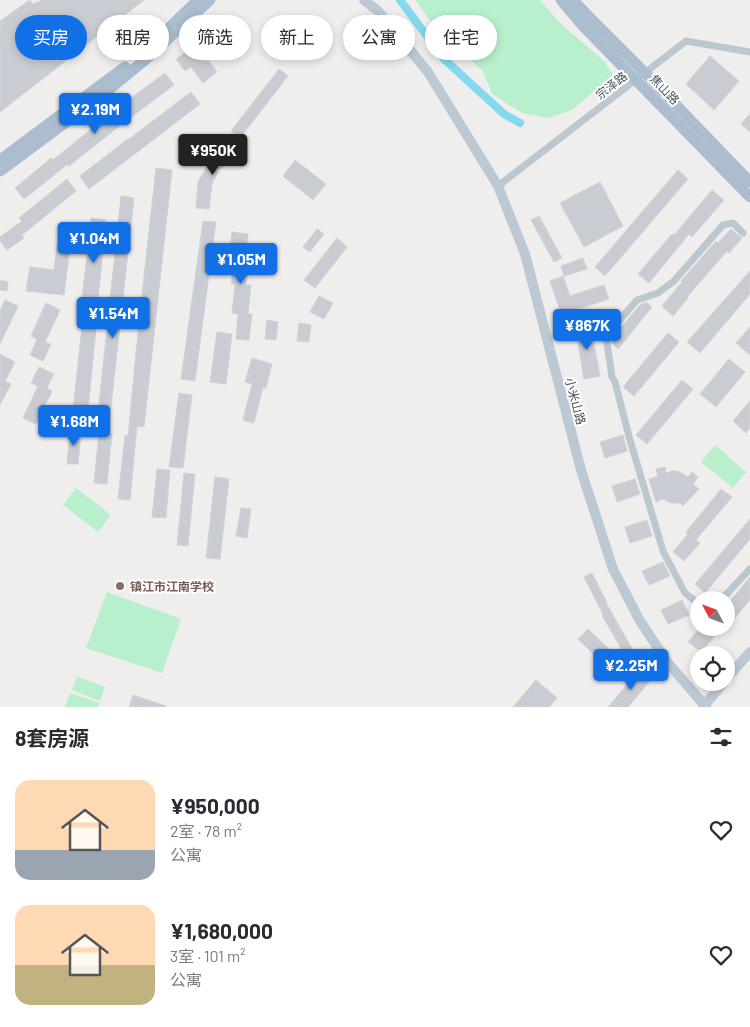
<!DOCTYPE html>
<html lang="zh">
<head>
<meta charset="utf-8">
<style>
  body { margin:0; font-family:Barlow,"Noto Sans SC",sans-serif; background:#f2f2f3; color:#2b2b33; height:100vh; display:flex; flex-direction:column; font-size:19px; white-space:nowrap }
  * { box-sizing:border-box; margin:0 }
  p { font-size:16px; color:#7c7c81 }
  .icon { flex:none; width:28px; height:28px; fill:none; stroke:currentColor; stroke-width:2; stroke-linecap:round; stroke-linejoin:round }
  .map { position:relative; height:707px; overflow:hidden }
  .details { display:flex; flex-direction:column; background:#fff; flex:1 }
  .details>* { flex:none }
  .banner { position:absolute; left:15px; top:15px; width:720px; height:45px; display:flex; gap:10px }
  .needle { width:32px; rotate:311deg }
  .buttons { position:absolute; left:690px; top:591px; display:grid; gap:10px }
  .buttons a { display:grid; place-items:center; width:45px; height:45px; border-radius:50%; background:#fff; box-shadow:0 2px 8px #0003; font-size:25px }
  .price { position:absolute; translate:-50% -42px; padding:0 11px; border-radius:5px; background:#1170e6; color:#fff; font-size:16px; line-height:32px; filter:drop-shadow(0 1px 2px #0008) }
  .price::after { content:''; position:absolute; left:50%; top:30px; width:15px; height:11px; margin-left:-8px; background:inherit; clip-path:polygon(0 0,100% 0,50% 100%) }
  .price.active { background:#222; color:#fff }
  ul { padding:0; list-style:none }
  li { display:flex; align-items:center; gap:15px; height:125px; padding:0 15px }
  li span { display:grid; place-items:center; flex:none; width:140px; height:100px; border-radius:15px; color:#555 }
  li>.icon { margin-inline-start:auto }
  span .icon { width:60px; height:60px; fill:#fffc; stroke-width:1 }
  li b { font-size:21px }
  h2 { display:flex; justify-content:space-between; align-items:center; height:60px; padding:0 15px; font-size:21px }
  .chip { padding:0 18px; border-radius:22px; background:#fff; box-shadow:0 2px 8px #0003; font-size:18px; line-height:45px }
  .chip.active { background:#1170e6; color:#fff }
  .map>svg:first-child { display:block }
  .green { fill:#b8f0cd }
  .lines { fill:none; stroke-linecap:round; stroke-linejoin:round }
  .canal { stroke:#83daef; stroke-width:8 }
  .building { fill:#c9ccd2; stroke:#d0d3d9 }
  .street { stroke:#bcc8d0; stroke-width:7 }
  .secondary { stroke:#bcc9d5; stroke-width:10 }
  .primary { stroke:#abbdce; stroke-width:11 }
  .education-dot { fill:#8d6e63; stroke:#fff; stroke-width:2 }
  .labels { text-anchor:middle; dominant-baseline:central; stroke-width:4; stroke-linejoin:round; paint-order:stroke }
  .street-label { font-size:12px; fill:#44515b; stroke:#fff }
  .education-label { font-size:12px; font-weight:bold; fill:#785e54; stroke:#fff; text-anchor:start }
</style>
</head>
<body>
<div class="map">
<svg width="750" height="707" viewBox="0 0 750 707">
  <rect width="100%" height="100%" fill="#f0eded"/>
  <g class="green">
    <polygon points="415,0 540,0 561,24 604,61 613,75 572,110 548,118 522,113 492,94 483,71 456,47 428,18"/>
    <polygon points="715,445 746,472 733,488 701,462"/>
    <polygon points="76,488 111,515 98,532 63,505"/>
    <polygon points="107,592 181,619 162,673 86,648"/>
    <polygon points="77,676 105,687 100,701 72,690"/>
    <polygon points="70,693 99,703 98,707 65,707"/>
  </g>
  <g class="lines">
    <polyline class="canal" points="400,0 445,60 504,114 520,123"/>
  </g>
  <g class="building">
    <polygon points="30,0 33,4 42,0 144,0 0,112 0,21"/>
    <polygon points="314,22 324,30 313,43 304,35"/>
    <polygon points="193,47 205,62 208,60 217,72 203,83 191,67 185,71 176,59"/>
    <polygon points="710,56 739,81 714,110 686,84"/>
    <polygon points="279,69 288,76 240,138 231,131"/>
    <polygon points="165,73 174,85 118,127 69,166 68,164 24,199 15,188 51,158 53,160 116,109"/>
    <polygon points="191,92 200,104 89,189 80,176 129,138 129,139"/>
    <polygon points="750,114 750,132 741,124"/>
    <polygon points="231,144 239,154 219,170 212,184 209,209 196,208 198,182 210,161"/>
    <polygon points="295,160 326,184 313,200 283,176"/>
    <polygon points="156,168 172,170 144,427 137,426 130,500 118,499 125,435 128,436 140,312"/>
    <polygon points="678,170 688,179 605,276 595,267"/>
    <polygon points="67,179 76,191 22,235 24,238 7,250 0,241 0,237 22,221 19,218"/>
    <polygon points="600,182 623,226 584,247 560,203"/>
    <polygon points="712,190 724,200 692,237 689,234 649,283 638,274 672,234 674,235"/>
    <polygon points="121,196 134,198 108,434 112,434 107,484 94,483 100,423 97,423"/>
    <polygon points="539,216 562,258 554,262 531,220"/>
    <polygon points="91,218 106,220 97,309 81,308"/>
    <polygon points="203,221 216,222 195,381 181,379"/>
    <polygon points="317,229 324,234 310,252 303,247"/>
    <polygon points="731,229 742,238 729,253 727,251 687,297 688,298 673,316 662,306 682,282 681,281 716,241 718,243"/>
    <polygon points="232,232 248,234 245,258 249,258 246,285 251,285 248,314 252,314 249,340 236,339 238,314 232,313 235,284 231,284 234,257 229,256"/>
    <polygon points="337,238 347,247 315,288 304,280"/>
    <polygon points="57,245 70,246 64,295 26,291 30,267 54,270"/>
    <polygon points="583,258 587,269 564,276 561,266"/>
    <polygon points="750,271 750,294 700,353 687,342"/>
    <polygon points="563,276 570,296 604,285 609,299 575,310 578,320 565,325 550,281"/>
    <polygon points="0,280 8,282 7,291 0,290"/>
    <polygon points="319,296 333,303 324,319 310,312"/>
    <polygon points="5,300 18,306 0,344 0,311"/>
    <polygon points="646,302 652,307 618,349 613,344 612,338 640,305"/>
    <polygon points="46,303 60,310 45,342 51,344 43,361 30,355 37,339 31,336"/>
    <polygon points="267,320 278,322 276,340 265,339"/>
    <polygon points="299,323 311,325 309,342 297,341"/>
    <polygon points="590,323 600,376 584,379 575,326"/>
    <polygon points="82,327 96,329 87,420 72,419"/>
    <polygon points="750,327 750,355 736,343"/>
    <polygon points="217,332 232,334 226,384 210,382"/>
    <polygon points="668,333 679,342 634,396 623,387"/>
    <polygon points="0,354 15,362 5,381 11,384 0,405"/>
    <polygon points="252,358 272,364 266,388 263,387 254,423 243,420 252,384 245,382"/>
    <polygon points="729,359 745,372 716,407 700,394"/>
    <polygon points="39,367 54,374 47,388 52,391 36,424 23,418 38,386 31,383"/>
    <polygon points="682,380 693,389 647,444 636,435"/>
    <polygon points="179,393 192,395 183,468 169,467"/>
    <polygon points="750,401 750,428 746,433 733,421"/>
    <polygon points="70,430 81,431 78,464 67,464"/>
    <polygon points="623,435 627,451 605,458 600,442"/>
    <polygon points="665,467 666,473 672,471 677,471 682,473 688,477 692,472 698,477 693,484 699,489 683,506 680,503 671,503 663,499 656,502 649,479 658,476 656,469"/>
    <polygon points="157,469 170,470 166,518 152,517"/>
    <polygon points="184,473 195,474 188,546 177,545"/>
    <polygon points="215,477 229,479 220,559 206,558"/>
    <polygon points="635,479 640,494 617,502 612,486"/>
    <polygon points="721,489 732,497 696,540 700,543 684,561 673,552 688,534 686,532"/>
    <polygon points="241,508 251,509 247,538 236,536"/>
    <polygon points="750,519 750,539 705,593 695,584"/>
    <polygon points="647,520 652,536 630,543 625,527"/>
    <polygon points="663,562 670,576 649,585 642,571"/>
    <polygon points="592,573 607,603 606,603 635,654 627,659 602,615 603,614 584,577"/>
    <polygon points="750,577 750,600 732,621 730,618 726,623 726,606"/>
    <polygon points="682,600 689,615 668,624 661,610"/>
    <polygon points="700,628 722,628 701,652 688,642"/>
    <polygon points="588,629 612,652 602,663 578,639"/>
    <polygon points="639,671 650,681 628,707 608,707"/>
    <polygon points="536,680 557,698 549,707 513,707"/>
    <polygon points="133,695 166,706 165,707 129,707"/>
  </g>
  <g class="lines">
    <g class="street">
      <polyline points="498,186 686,41 750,52"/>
      <polyline points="721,600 750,569"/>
      <polyline points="699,604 685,593 663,551 630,440 615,382 612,377 606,336 637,300 658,293 674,281 723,225 733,223 743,233"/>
    </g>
    <g class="secondary">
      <polyline points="364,0 378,11 428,72 498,186 525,254 581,470 613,569 640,621 668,663 706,707"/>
      <polyline points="726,679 750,652"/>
      <polyline points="703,707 724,682"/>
    </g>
    <g class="primary">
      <polyline points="561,0 583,26 750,197"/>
      <polyline points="573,0 593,21 645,73 750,182"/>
      <polyline points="167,30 198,0"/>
      <polyline points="0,160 125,67"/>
      <polyline points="0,171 101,96 145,60 210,0"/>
    </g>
  </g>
  <circle class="education-dot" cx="120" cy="586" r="5"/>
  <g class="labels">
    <g class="street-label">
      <text transform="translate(611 85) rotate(-38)">宗泽路</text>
      <text transform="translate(665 89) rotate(46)">焦山路</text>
      <text transform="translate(576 401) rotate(75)">小米山路</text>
    </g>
    <g class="education-label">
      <text x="130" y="586">镇江市江南学校</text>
    </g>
  </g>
</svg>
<div class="buttons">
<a><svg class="needle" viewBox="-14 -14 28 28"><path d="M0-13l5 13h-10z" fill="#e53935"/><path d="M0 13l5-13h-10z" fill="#7c7c81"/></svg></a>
<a><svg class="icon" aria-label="locate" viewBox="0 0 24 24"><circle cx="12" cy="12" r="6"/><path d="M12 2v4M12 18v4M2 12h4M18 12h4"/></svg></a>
</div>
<b class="price" style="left:95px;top:135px">¥2.19M</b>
<b class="price active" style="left:213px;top:176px">¥950K</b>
<b class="price" style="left:94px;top:264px">¥1.04M</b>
<b class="price" style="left:241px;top:285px">¥1.05M</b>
<b class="price" style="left:113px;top:339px">¥1.54M</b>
<b class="price" style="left:587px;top:351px">¥867K</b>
<b class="price" style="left:74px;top:447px">¥1.68M</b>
<b class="price" style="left:631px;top:691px">¥2.25M</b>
<div class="banner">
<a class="chip active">买房</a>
<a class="chip">租房</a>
<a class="chip">筛选</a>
<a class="chip">新上</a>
<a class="chip">公寓</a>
<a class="chip">住宅</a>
</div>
</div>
<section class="details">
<h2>8套房源<svg class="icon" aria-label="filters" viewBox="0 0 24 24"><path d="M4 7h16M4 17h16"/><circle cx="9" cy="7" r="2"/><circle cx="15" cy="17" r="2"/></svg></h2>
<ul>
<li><span style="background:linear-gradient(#ffd9b3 70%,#9aa5b1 0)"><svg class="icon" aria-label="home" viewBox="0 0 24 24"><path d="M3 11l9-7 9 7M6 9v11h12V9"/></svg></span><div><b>¥950,000</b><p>2室 · 78 m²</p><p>公寓</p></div><svg class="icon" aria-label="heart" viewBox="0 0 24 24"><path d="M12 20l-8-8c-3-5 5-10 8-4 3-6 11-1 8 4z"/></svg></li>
<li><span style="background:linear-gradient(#ffd9b3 60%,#c2b280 0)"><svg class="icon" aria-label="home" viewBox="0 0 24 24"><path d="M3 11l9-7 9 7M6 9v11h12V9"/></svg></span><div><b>¥1,680,000</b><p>3室 · 101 m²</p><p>公寓</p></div><svg class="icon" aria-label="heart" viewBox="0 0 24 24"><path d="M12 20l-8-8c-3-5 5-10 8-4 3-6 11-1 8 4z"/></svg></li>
</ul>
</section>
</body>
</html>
